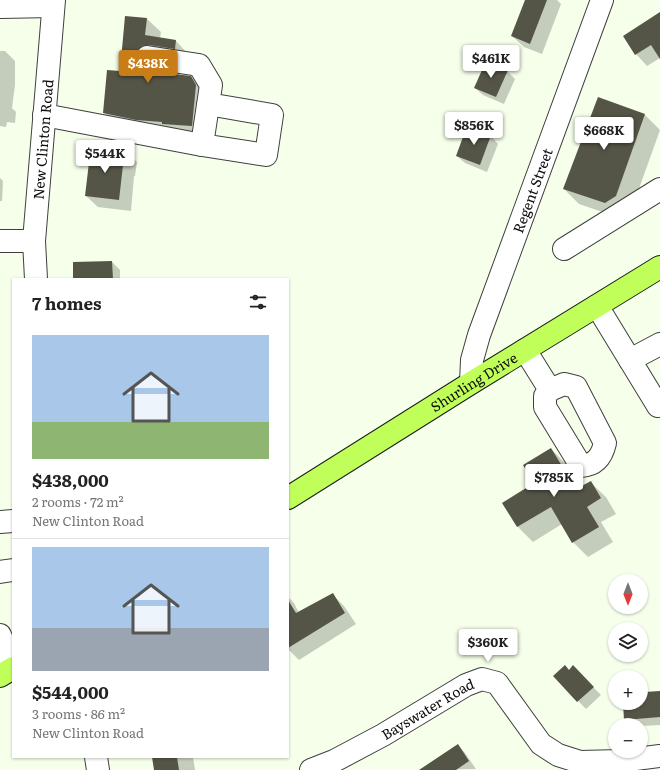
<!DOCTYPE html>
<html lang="en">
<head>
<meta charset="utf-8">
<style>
  body { margin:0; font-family:Literata,serif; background:#f2f2f2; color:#222; height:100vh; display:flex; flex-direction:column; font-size:15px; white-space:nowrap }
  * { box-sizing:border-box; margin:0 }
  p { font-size:13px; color:#767676 }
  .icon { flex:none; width:22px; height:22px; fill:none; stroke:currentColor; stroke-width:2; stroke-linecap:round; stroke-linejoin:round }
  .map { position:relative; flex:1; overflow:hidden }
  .sheet { position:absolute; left:12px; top:278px; width:277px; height:480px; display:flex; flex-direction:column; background:#fff; border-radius:0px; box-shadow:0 1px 3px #0004 }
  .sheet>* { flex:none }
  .needle { width:26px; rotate:180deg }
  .tools { position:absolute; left:608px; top:574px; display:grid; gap:8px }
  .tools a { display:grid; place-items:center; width:40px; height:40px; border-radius:50%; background:#fff; box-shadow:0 1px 3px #0004; font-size:20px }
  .price { position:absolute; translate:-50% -34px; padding:0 9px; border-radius:4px; background:#fff; color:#222; font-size:13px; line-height:26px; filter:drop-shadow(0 1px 2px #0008) }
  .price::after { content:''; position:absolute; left:50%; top:24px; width:12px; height:9px; margin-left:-6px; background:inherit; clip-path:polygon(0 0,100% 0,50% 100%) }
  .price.selected { background:#c87d17; color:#fff }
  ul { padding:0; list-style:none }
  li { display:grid; align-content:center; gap:8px; height:212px; padding:0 20px }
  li+li { border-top:1px solid #e0e0e0 }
  li span { display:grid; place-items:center; height:124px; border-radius:0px; color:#555 }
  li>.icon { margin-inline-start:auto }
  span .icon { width:72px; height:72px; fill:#fffc; stroke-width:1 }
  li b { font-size:17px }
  h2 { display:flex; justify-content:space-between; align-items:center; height:48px; padding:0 20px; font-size:17px }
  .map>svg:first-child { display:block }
  .shadow { fill:#0003 }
  .building { fill:#555547 }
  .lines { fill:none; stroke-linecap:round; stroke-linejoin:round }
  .minor-casing { stroke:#3f3f3f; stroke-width:24 }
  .major-casing { stroke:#1d1d1d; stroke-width:24 }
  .minor { stroke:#fff; stroke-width:22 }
  .major { stroke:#c0ff5a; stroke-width:22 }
  .labels { text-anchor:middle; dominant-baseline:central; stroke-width:4; stroke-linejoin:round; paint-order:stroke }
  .street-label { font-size:14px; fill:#0c0c0c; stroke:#fff }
</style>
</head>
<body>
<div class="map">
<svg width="660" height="770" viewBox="0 0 660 770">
  <rect width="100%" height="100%" fill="#f6ffea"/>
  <g class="shadow">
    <polygon points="526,0 557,0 561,4 542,54 524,47 512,36"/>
    <polygon points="660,13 660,58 647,66 636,54"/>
    <polygon points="126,17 147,19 161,32 160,38 176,41 189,55 151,62 148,69 149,75 191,77 205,91 205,139 118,127 104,113 120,72"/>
    <polygon points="0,51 5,51 15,61 15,85 12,108 16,112 15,123 7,122 6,127 0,126"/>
    <polygon points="507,71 515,79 504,104 483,95 475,88"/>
    <polygon points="599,98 645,115 660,130 631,211 620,218 579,204 564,189"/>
    <polygon points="468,127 491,136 498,144 487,172 465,163 457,156"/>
    <polygon points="125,151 137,162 135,176 134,176 131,211 98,207 86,196"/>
    <polygon points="0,178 3,181 2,201 0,201"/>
    <polygon points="112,262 120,270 120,279 74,279"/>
    <polygon points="551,449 566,464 580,488 590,482 606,497 616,514 601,522 613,542 588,557 573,542 562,524 533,542 518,527 504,503 535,484"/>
    <polygon points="332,594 344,606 356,624 299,660 288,649 288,597 294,603 299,613"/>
    <polygon points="573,667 601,695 586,709 554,676 569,671"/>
    <polygon points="660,692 660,725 641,726 641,725 631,725 625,719 624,703 641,703 641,701 647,700"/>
    <polygon points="458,745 465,753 476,769 430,770"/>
    <polygon points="153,757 193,757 195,770 155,770"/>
  </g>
  <g class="building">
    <polygon points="525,0 547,0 530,44 511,36"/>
    <polygon points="660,12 660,59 651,45 635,55 623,36"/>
    <polygon points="125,16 147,18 145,35 176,40 175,49 149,45 142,46 138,49 135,55 135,61 142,68 141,73 167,76 167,73 191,76 196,85 192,126 162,124 162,122 136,120 103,113 107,70 120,71"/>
    <polygon points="486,61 508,70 496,97 474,88"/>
    <polygon points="598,97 645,114 616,196 605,203 563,189"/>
    <polygon points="467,126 491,135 480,165 456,156"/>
    <polygon points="96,147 126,150 124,165 123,165 119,200 85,196 90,154 96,155"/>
    <polygon points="112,261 113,279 73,279 73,262"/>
    <polygon points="551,448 576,489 591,481 601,498 587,507 599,527 572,543 551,507 517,527 502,503 534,483 523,465"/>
    <polygon points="333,593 345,613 288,648 288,600 296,613"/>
    <polygon points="565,665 569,670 573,665 594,687 577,702 553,676"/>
    <polygon points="660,691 660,717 624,720 623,703 641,703 641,700 646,699 645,692"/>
    <polygon points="458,744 469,761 456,770 419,770"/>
    <polygon points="152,757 177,757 179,770 154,770"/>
  </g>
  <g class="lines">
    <g class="minor-casing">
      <g id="minor">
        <polyline points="0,7 53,6"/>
        <polyline points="147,57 199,65 211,85 202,145 266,155 272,115 208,104"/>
        <polyline points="44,115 202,145"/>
        <polyline points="0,241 34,241"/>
        <polyline points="564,249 660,189"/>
        <path id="s1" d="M36,279l-2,-38 20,-241"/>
        <polyline points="597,306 658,406 660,404"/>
        <path d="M525,350l25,40 -5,6v11l36,59c15,-1 21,-10 24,-23l-29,-56 -12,-3 -14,6"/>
        <polyline points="630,360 660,344"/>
        <path id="s2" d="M471,383l1,-23 7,-25 123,-335"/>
        <polyline points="0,522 13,521"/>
        <polyline points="0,572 13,570"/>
        <polyline points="0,635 13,665"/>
        <polyline points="96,757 98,770"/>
        <path id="s3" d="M311,770l23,-9 49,-26 83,-50 16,-6 15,4 44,61 17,11 22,7 40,-1 40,-5"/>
      </g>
    </g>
    <g class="major-casing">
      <g id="major">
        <path id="s4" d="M288,498l183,-115 189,-116"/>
        <polyline points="0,676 13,668"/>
      </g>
    </g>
    <use href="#minor" class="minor"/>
    <use href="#major" class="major"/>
  </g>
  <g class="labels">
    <g class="street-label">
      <text stroke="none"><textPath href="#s1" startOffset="140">New Clinton Road</textPath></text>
      <text stroke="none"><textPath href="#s2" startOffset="203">Regent Street</textPath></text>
      <text stroke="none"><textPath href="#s4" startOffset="219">Shurling Drive</textPath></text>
      <text stroke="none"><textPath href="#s3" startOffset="132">Bayswater Road</textPath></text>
    </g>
  </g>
</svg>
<div class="tools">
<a><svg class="needle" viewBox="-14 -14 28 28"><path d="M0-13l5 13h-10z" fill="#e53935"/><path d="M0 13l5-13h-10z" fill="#767676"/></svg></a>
<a><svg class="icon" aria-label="layers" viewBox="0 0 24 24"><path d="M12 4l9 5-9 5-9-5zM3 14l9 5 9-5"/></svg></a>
<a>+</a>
<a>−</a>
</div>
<b class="price" style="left:491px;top:79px">$461K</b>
<b class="price selected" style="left:148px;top:84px">$438K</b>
<b class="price" style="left:474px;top:146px">$856K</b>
<b class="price" style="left:604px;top:151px">$668K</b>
<b class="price" style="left:105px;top:174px">$544K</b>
<b class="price" style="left:554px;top:498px">$785K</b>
<b class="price" style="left:488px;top:663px">$360K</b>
<section class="sheet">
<h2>7 homes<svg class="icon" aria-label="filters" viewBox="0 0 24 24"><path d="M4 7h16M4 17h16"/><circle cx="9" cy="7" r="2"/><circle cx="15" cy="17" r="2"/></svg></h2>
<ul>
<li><span style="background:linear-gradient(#a9c7e8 70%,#8fb573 0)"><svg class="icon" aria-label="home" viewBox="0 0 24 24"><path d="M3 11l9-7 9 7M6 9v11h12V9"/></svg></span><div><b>$438,000</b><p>2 rooms · 72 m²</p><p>New Clinton Road</p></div></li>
<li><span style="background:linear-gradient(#a9c7e8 65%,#9aa5b1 0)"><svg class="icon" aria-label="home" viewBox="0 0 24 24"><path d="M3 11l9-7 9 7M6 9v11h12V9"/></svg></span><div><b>$544,000</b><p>3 rooms · 86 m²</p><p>New Clinton Road</p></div></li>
</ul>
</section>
</div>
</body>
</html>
